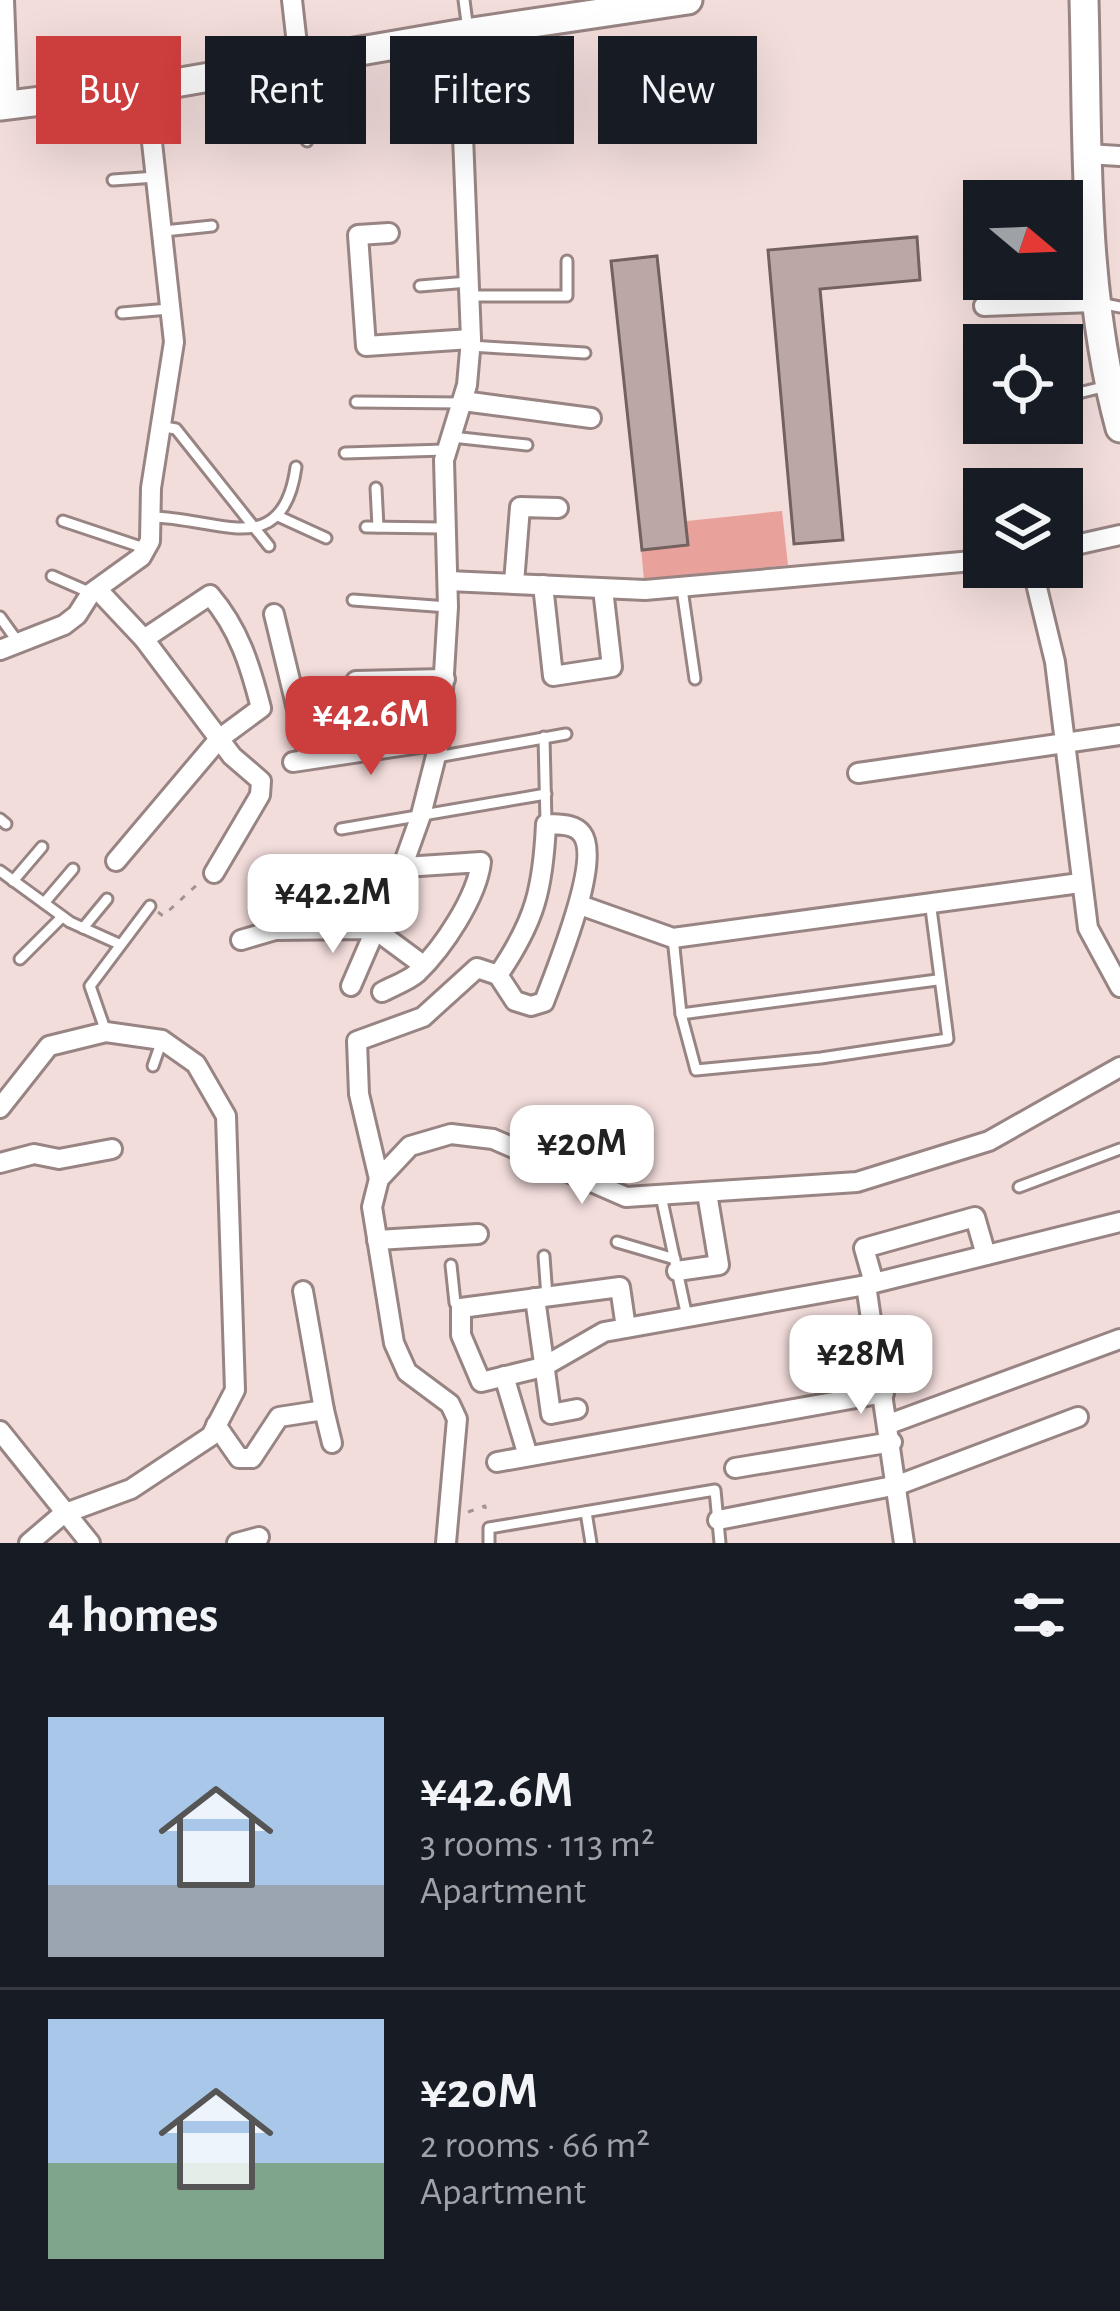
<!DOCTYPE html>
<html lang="en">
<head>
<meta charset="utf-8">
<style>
  body { margin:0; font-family:"Alegreya Sans",sans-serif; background:#20242c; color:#f1f3f6; height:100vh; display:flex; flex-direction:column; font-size:45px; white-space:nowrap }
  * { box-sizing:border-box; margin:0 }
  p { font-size:39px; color:#9ea1a6 }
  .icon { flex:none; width:66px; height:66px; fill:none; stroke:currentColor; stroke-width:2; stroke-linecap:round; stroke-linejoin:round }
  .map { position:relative; height:1543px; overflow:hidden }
  .drawer { display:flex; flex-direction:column; background:#171b24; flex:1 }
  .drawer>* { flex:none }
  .guide { position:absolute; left:36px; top:36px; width:1050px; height:108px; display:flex; gap:24px }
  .needle { width:78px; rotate:109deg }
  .tools { position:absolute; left:963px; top:180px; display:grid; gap:24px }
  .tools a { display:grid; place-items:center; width:120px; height:120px; border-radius:0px; background:#171b24; box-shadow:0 12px 48px #0002; font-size:60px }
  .price { position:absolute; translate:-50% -102px; padding:0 27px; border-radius:24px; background:#fff; color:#222; font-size:39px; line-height:78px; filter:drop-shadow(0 3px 6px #0008) }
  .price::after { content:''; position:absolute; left:50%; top:72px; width:36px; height:27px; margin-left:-18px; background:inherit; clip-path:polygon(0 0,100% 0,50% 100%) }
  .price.on { background:#cc3d3d; color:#fff }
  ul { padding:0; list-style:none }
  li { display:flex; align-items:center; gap:36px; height:300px; padding:0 48px }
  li+li { border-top:3px solid #363941 }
  li span { display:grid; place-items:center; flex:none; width:336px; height:240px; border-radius:0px; color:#555 }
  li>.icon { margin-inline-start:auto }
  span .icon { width:144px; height:144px; fill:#fffc; stroke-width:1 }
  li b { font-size:51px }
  h2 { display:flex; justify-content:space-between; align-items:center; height:144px; padding:0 48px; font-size:51px }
  .pill { padding:0 42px; border-radius:0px; background:#171b24; box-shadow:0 12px 48px #0002; font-size:42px; line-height:108px }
  .pill.on { background:#cc3d3d; color:#fff }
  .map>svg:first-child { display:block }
  .green { fill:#e9a19b }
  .building { fill:#bba7a5; stroke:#72615f; stroke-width:3 }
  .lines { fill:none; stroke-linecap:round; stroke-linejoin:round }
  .service-casing { stroke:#988583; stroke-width:15 }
  .minor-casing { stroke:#988583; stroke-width:24 }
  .primary-casing { stroke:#988583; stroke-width:33 }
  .path { stroke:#a39492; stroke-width:3; stroke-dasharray:6 9; stroke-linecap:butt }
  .service { stroke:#fff; stroke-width:9 }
  .minor { stroke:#fff; stroke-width:18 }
  .primary { stroke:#fff; stroke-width:27 }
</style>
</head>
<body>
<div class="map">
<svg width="1120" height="1543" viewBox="0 0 1120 1543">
  <rect width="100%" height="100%" fill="#f2dddb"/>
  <polygon class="green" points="782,511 788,565 644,580 639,526"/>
  <g class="building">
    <polygon points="917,237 920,280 820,289 843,540 794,544 768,250"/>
    <polygon points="657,256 688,545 642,550 611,261"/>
  </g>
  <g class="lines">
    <g class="service-casing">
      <g id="service">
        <polyline points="464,0 468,30"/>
        <polyline points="299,67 307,141"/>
        <polyline points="113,180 156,177"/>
        <polyline points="1023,200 1084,197"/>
        <polyline points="164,231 212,226"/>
        <polyline points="420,286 468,282"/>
        <polyline points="472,296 567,296 567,261"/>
        <polyline points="1100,303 1120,307"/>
        <polyline points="122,313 169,309"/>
        <polyline points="470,346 585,353"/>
        <polyline points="1062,397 1103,387"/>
        <polyline points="356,402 462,403"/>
        <polyline points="159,426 176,429 269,546"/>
        <polyline points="452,437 527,445"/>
        <polyline points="345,453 445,450"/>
        <polyline points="376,488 378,527"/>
        <path d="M153,517c65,1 130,45 143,-50"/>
        <polyline points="280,517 326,538"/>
        <polyline points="63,521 147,549"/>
        <polyline points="366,527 443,528"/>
        <polyline points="52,576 91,593"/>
        <polyline points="682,589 695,679"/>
        <polyline points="353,600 448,607"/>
        <polyline points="0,617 18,642"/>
        <polyline points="544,737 546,822"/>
        <polyline points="437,757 566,734"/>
        <polyline points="0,819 6,824"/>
        <polyline points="341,829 546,794"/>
        <polyline points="0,871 70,922 119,944"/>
        <polyline points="13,881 42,847"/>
        <polyline points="44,903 73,869"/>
        <polyline points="83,928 107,899"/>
        <polyline points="673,938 681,1014 696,1070 821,1058 948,1039 930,901"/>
        <polyline points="20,959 62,917"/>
        <polyline points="681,1014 937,980"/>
        <polyline points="106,1032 90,986 150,906"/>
        <polyline points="153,1066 161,1043"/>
        <polyline points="1019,1187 1120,1149"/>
        <polyline points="661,1196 687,1317"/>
        <polyline points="617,1242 675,1259"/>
        <polyline points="544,1256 547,1297"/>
        <polyline points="451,1265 455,1303 461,1308"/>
        <polyline points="815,1364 875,1354"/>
        <polyline points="586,1512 591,1543"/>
        <polyline points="489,1543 489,1528 715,1490 720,1543"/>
      </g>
    </g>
    <g class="minor-casing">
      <g id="minor">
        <polyline points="4,0 8,105"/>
        <polyline points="292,0 299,62"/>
        <polyline points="1087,154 1120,156"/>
        <polyline points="389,233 358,235 366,346 471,339"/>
        <polyline points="984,306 1094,302"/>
        <polyline points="463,401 591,418"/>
        <polyline points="1062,548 1120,535"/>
        <polyline points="1032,567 1055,662 1088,928 1120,987"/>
        <polyline points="448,581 645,590 984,560"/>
        <polyline points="514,583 520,507 558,508"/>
        <polyline points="543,585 553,676 612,667 603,589"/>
        <polyline points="97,589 144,639 232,756 261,781 260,795 214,873"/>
        <polyline points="274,614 309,759"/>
        <polyline points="0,650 64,625 77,615 91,593 141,557 150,541 151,488 174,342 146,88"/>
        <polyline points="356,681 445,679"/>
        <polyline points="293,762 440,740"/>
        <polyline points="858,773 1120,735"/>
        <path d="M546,824c12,1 28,-1 36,10 20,26 -26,136 -38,168l-13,4 -16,-5 -17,-26c37,-54 45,-86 48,-151z"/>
        <path d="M116,861l103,-122 42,-31c-11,-43 -22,-79 -51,-113l-66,44"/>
        <path d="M267,876l214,-14c-4,35 -38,86 -64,111 -9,8 -24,13 -35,19"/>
        <polyline points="580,905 673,938 1080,883"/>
        <polyline points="241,940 275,930 365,929 377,931 423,965"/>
        <polyline points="351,986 402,868 421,815 440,740 448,607 444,460 467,385 471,339 459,34"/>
        <polyline points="0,1108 49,1046 106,1032 162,1040 196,1064 226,1116 235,1390 211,1436 131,1489 63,1514 29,1543"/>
        <polyline points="0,1163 34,1154 59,1159 112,1149"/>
        <polyline points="379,1179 359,1094 357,1041 423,1017 477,968 498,975"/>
        <polyline points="377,1240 478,1234"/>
        <polyline points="677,1271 719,1265 707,1193"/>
        <polyline points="874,1283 864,1248 975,1217 986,1255"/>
        <polyline points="866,1285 904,1543"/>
        <polyline points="535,1298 551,1414 577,1409"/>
        <polyline points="626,1328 620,1287 461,1308 461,1335 481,1382 543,1367 604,1332 866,1285 1120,1222"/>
        <polyline points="504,1376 528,1456"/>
        <polyline points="324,1410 332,1443"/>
        <polyline points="889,1424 1120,1339"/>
        <polyline points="216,1425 239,1458 252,1458 279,1417 324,1410 303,1291"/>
        <polyline points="0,1431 90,1543"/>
        <polyline points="497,1462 884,1393"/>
        <polyline points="735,1468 892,1442"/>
        <polyline points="718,1520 898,1485 1078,1417"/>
        <polyline points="237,1543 259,1537"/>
        <polyline points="446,1543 457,1419 450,1404 407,1372 394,1343 372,1207 379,1179 410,1146 451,1134 493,1139 626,1197 857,1182 989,1141 1120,1067"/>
      </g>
    </g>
    <g class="primary-casing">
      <g id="primary">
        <path d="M1084,0c4,144 -2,288 36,428"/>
        <polyline points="0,106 146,88 459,34 688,0"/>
      </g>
    </g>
    <g class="path">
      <polyline points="158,912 163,916 200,882"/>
      <polyline points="468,1512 485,1506 486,1515"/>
    </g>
    <use href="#service" class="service"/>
    <use href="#minor" class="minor"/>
    <use href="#primary" class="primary"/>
  </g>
</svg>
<div class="tools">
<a><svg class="needle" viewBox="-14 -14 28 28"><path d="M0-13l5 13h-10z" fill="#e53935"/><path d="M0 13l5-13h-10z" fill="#9ea1a6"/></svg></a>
<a><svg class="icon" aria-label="locate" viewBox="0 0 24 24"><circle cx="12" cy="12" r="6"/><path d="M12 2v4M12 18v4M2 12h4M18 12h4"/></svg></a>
<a><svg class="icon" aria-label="layers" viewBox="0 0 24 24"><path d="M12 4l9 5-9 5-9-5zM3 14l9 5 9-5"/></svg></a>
</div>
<b class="price on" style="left:371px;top:778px">¥42.6M</b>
<b class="price" style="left:333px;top:956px">¥42.2M</b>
<b class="price" style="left:582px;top:1207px">¥20M</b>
<b class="price" style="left:861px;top:1417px">¥28M</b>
<div class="guide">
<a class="pill on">Buy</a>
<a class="pill">Rent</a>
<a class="pill">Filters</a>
<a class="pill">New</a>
</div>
</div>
<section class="drawer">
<h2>4 homes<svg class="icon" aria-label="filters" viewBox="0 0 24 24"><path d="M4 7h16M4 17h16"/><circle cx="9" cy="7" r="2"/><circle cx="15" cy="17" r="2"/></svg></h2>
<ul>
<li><span style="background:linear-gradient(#a9c7e8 70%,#9aa5b1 0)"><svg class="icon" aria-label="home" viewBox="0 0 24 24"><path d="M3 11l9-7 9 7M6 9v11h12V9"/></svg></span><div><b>¥42.6M</b><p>3 rooms · 113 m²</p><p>Apartment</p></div></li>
<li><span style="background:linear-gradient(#a9c7e8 60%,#7fa58c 0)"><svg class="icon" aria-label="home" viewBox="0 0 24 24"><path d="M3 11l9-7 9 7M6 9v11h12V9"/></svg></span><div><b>¥20M</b><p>2 rooms · 66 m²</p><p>Apartment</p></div></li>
</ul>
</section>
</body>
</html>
